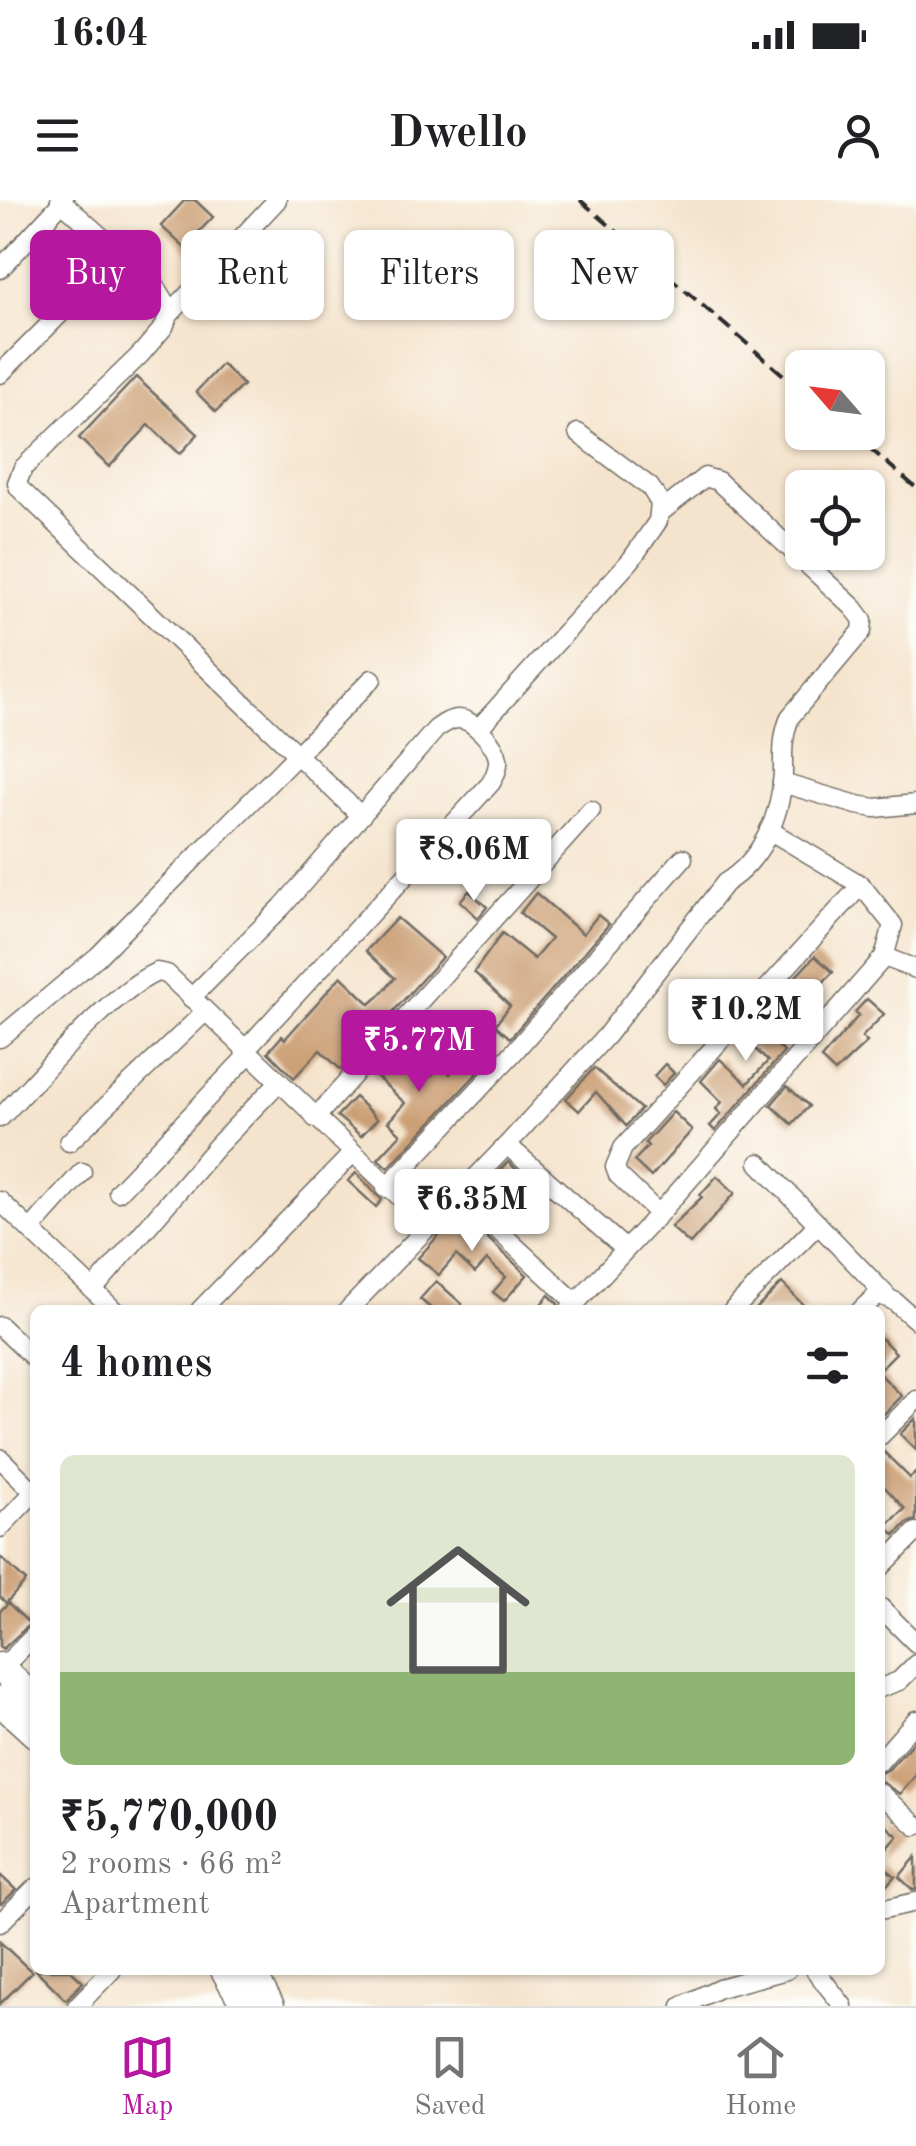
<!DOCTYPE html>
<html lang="en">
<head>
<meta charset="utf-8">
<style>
  body { margin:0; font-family:"Old Standard TT",serif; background:#f6f6f6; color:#202124; height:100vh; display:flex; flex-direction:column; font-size:38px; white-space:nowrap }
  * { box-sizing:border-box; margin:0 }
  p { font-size:32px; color:#757577 }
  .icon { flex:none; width:55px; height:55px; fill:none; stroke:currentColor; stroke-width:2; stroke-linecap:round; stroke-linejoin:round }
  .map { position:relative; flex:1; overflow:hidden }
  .drawer { position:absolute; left:30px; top:1105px; width:855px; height:670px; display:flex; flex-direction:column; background:#fff; border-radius:15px; box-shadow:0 2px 8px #0004 }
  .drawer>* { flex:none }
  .top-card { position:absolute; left:30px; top:30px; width:858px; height:90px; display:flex; gap:20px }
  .needle { width:65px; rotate:298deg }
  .fabs { position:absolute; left:785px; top:150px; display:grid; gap:20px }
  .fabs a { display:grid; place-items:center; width:100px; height:100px; border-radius:15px; background:#fff; box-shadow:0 2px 8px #0004; font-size:50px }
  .price { position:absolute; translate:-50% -85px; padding:0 22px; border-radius:10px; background:#fff; color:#222; font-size:32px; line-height:65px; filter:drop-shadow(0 2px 5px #0008) }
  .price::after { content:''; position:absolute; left:50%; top:60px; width:30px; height:22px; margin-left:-15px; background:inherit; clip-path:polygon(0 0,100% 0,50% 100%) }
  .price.active { background:#b5179e; color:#fff }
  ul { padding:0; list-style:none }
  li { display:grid; align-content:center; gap:20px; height:530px; padding:0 30px }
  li+li { border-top:2px solid #e0e0e0 }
  li span { display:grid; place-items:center; height:310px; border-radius:15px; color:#555 }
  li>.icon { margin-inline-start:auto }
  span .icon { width:180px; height:180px; fill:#fffc; stroke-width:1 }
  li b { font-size:42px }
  h2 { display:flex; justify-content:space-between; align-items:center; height:120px; padding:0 30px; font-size:42px }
  .chip { padding:0 35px; border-radius:15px; background:#fff; box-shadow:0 2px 8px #0004; font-size:35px; line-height:90px }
  .chip.active { background:#b5179e; color:#fff }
  .status { display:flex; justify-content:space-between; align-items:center; height:70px; padding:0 50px; background:#fff; direction:ltr }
  .status svg { height:28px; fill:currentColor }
  header { display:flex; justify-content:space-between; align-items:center; height:130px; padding:0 30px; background:#fff; font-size:45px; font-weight:800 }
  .tab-bar { display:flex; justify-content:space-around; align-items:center; height:140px; border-top:2px solid #e0e0e0; background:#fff; font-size:28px; color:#757577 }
  .tab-bar a { display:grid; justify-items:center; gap:5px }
  .tab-bar .active { color:#b5179e }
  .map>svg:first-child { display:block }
  .building { fill:#cca077 }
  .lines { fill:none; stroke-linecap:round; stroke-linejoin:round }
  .street-casing { stroke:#726c64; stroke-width:21 }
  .primary-casing { stroke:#726c64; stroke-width:31 }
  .street { stroke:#fff; stroke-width:18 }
  .primary { stroke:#fff; stroke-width:28 }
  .rail { stroke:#2b2b2b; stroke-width:4; stroke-dasharray:15 8; stroke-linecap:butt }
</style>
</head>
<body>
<div class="status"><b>16:04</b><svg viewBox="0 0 49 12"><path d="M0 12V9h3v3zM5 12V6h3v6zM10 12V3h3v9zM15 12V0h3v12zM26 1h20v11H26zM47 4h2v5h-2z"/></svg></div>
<header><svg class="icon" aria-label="menu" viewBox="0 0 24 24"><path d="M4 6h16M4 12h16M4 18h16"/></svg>Dwello<svg class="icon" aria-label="person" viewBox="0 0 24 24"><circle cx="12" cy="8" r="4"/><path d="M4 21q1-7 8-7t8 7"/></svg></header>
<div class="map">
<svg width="916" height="1806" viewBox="0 0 916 1806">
  <rect width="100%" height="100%" fill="#fdfcf7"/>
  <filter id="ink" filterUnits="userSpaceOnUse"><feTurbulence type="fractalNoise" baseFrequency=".01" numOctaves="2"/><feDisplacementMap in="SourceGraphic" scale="20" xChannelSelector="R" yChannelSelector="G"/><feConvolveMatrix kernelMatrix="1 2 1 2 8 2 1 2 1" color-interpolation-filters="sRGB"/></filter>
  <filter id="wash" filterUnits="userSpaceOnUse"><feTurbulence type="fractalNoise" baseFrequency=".0048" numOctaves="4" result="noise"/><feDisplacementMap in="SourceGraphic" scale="40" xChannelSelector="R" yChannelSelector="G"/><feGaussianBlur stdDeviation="2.25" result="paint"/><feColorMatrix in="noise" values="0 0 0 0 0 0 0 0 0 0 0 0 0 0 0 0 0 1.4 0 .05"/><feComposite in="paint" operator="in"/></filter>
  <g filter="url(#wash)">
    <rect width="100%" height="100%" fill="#f5e4cd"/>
    <g id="blocks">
      <g class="building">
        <polygon points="185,0 195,0 213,17 196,35 213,50 201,63 161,26"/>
        <polygon points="222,164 243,185 216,212 196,192"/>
        <polygon points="136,177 198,234 180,254 149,225 109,267 79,238"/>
        <polygon points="469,691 487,707 478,718 460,701"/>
        <polygon points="536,693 583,734 598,715 609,724 510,838 495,825 510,806 474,772 502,733 534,759 551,739 520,713"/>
        <polygon points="397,718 442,757 341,870 320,850 294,878 268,852 282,836 285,839 341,776 370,804 380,795 395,778 366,751"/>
        <polygon points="815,756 833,772 805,801 788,785"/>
        <polygon points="867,799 884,814 862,837 867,842 835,872 821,859 859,815 855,812"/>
        <polygon points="771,803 789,820 771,839 784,852 715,931 710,926 721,914 716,909 722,902 701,881 720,859 747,884 768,861 741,836"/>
        <polygon points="398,844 432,876 441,866 450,874 468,855 482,868 388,968 378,959 401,934 388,922 405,903 372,873"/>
        <polygon points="665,864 674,873 663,885 654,876"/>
        <polygon points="594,868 641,909 626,926 596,892 579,911 566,899"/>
        <polygon points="787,886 809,906 792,924 771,905"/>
        <polygon points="355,897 377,919 361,936 337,916"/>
        <polygon points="673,912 692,930 651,977 634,961 648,946 645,943"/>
        <polygon points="508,962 518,971 503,988 492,978"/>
        <polygon points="356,973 382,1000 376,1007 348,981"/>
        <polygon points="717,976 735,993 690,1044 671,1027 702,997 700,995"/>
        <polygon points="499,994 517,1009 506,1021 489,1005"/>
        <polygon points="460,1012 527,1075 504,1101 493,1092 506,1077 487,1060 475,1073 456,1055 439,1075 418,1058"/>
        <polygon points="436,1081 462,1104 457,1110 433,1110 420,1099"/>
        <polygon points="782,1083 808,1110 755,1110"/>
        <polygon points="549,1095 558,1104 557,1110 536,1110"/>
        <polygon points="880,1137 896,1153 880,1169"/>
        <polygon points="880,1174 902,1196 882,1216 880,1214"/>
        <polygon points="916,1218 916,1250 900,1234"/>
        <polygon points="880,1248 910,1278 916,1272 916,1320 907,1323 895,1335 886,1326 905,1309 880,1282"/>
        <polygon points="0,1357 26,1381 6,1403 0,1397"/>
        <polygon points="8,1403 30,1424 3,1449 0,1446 0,1411"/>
        <polygon points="916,1539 916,1575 900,1594 880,1581 880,1573 889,1569"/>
        <polygon points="880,1621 898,1636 880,1657"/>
        <polygon points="916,1657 916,1690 913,1690 899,1677"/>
        <polygon points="880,1664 895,1676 880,1693"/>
        <polygon points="0,1675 16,1690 1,1704 0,1703"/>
        <polygon points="0,1742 32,1772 0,1804"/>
        <polygon points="36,1770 70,1770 83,1782 66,1800"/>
      </g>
    </g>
  </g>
  <g filter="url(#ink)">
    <use href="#blocks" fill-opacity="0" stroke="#726c64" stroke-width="2.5"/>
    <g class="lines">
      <g class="street-casing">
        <g id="street">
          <polyline points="60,0 155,85 168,106 168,116 164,127 140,155 23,268 17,283 19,288 361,616"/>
          <polyline points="0,69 64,0"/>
          <polyline points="168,116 277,0"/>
          <polyline points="0,174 80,94 113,47"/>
          <polyline points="478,529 631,360 658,321 660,303 650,287 578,233"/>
          <polyline points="782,583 857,605 875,608 916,604"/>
          <polyline points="884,757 916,769"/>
          <path d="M191,798l91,-91 154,-178c7,-5 14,-10 22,-10 16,0 38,26 40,40 1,9 -3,16 -7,24l-247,268"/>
          <polyline points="0,838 98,756 372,479"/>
          <path d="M0,918c38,-39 110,-126 157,-146l10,2 263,252"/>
          <polyline points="315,918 591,610"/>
          <polyline points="69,942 205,812"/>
          <polyline points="507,945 625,1049"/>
          <polyline points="759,963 886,1095"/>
          <polyline points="386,988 513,853 683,658"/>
          <polyline points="118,992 248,855"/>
          <polyline points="460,995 575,1102"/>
          <polyline points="0,1001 114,1110"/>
          <polyline points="659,1014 618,975 615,967 623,948 861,685"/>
          <polyline points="30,1030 82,972"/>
          <polyline points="93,1090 217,946 278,883"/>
          <polyline points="200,1110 352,954"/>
          <path d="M348,1110l159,-165 99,-109 119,-153c37,-23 56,-67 58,-110 0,-21 -1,-36 7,-56l72,-86 1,-11 -9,-12 -136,-127 -13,-4 -44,35"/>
          <polyline points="569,1110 659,1014 884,757 893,725 861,685 769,630"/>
          <polyline points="733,1110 818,1024"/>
          <polyline points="861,1110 878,1094 894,1101 916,1120"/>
          <polyline points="0,1126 35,1159"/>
          <polyline points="880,1236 916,1200"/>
          <polyline points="0,1258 34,1292"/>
          <polyline points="0,1328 35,1291"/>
          <polyline points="880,1368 916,1332"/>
          <polyline points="880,1407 916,1443"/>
          <polyline points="2,1468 35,1435"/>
          <polyline points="880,1488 899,1481 916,1464"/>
          <polyline points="880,1561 916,1520"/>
          <polyline points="880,1593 916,1626"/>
          <polyline points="880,1710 916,1702"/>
          <polyline points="0,1723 35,1688"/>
          <polyline points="815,1770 843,1806"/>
          <polyline points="77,1806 112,1770"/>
          <polyline points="682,1806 719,1788 787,1770"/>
        </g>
      </g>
      <g class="primary-casing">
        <g id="primary">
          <polyline points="0,1467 35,1501"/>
          <polyline points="0,1501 35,1533"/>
          <polyline points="225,1770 246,1806"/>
          <polyline points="250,1770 270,1806"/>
        </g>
      </g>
      <use href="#street" class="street"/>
      <use href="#primary" class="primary"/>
      <g class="rail">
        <polyline points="580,0 802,191"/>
        <polyline points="851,232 916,288"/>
      </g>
    </g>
  </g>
</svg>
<div class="fabs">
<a><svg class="needle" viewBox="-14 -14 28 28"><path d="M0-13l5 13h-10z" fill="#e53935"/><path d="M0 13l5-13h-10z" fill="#757577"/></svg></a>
<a><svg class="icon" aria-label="locate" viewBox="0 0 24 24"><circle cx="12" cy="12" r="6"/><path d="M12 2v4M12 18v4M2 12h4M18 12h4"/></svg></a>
</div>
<b class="price" style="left:474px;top:704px">₹8.06M</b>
<b class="price" style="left:746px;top:864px">₹10.2M</b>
<b class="price active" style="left:419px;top:895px">₹5.77M</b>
<b class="price" style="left:472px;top:1054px">₹6.35M</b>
<div class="top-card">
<a class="chip active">Buy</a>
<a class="chip">Rent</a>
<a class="chip">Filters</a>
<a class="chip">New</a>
</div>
<section class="drawer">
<h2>4 homes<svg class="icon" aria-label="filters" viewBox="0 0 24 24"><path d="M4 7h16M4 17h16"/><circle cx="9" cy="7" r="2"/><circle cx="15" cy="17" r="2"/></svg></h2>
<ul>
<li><span style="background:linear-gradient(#dfe7d0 70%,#8fb573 0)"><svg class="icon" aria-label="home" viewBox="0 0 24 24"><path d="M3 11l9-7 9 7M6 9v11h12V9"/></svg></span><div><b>₹5,770,000</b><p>2 rooms · 66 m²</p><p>Apartment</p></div></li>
</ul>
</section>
</div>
<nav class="tab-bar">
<a class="active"><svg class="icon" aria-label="map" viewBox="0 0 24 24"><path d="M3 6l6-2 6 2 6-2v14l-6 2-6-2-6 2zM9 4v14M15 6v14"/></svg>Map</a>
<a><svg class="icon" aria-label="saved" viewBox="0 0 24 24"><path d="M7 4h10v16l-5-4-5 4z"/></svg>Saved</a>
<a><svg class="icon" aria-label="home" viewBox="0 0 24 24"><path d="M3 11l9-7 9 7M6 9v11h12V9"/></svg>Home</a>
</nav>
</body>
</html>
